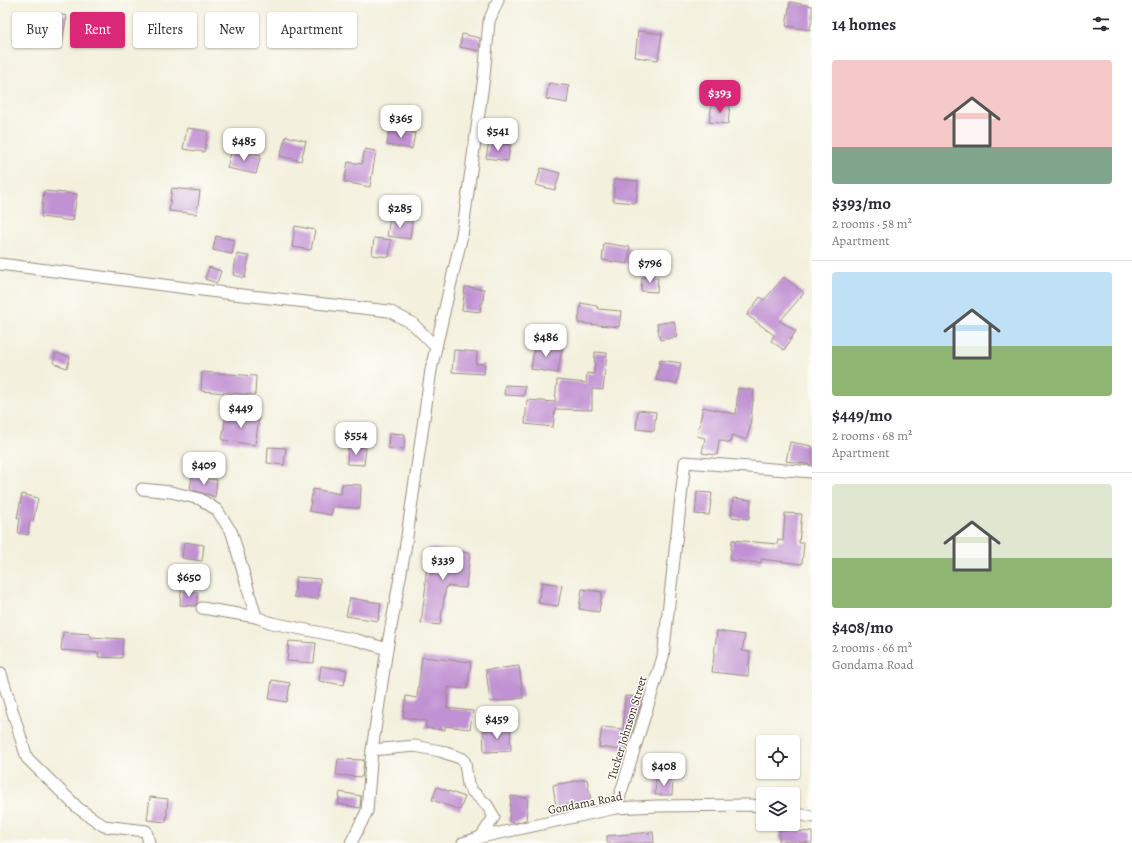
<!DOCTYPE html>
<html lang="en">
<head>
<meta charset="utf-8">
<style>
  body { margin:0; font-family:Alegreya,serif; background:#f2f2f3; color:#2b2b33; height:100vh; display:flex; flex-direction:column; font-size:15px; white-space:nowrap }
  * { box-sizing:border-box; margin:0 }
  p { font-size:13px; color:#7c7c81 }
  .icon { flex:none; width:22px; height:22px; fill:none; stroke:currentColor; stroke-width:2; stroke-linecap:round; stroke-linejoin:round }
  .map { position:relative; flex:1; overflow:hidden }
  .drawer { display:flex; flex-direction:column; background:#fff; width:320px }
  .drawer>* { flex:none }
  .hud { position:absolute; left:12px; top:12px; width:380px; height:36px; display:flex; gap:8px }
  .fabs { position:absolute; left:756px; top:735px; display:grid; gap:8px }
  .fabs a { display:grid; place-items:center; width:44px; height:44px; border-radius:4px; background:#fff; box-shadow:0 1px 3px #0004; font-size:20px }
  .price { position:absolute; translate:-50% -34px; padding:0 9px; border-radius:8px; background:#fff; color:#222; font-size:13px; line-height:26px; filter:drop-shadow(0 1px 2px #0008) }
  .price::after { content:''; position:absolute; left:50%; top:24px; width:12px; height:9px; margin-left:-6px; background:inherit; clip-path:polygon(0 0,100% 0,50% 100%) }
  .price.selected { background:#db2777; color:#fff }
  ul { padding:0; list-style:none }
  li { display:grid; align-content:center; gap:8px; height:212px; padding:0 20px }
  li+li { border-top:1px solid #e1e1e2 }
  li span { display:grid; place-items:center; height:124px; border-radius:4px; color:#555 }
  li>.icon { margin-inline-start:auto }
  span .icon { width:72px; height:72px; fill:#fffc; stroke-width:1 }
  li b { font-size:17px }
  h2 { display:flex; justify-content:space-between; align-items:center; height:48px; padding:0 20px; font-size:17px }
  .tag { padding:0 14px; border-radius:4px; background:#fff; box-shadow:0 1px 3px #0004; font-size:14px; line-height:36px }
  .tag.selected { background:#db2777; color:#fff }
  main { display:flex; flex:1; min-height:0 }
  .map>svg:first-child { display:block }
  .building { fill:#c192d3 }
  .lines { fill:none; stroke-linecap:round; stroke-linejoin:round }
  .street-casing { stroke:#978d7e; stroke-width:13 }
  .street { stroke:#fff; stroke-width:11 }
  .labels { text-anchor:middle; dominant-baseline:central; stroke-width:3; stroke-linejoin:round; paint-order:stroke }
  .street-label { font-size:12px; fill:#3b2a1e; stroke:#fdfcf7 }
</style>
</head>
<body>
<main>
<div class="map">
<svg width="812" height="843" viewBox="0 0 812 843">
  <rect width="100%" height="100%" fill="#fdfcf7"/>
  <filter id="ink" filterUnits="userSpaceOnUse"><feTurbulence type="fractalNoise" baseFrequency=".025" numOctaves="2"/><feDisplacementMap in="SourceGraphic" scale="8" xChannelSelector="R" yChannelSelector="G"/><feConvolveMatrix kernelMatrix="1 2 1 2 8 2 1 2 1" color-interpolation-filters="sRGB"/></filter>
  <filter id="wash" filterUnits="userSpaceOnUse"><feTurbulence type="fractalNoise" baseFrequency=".012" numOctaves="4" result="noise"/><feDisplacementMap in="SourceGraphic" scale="16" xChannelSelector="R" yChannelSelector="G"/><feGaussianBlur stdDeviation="0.9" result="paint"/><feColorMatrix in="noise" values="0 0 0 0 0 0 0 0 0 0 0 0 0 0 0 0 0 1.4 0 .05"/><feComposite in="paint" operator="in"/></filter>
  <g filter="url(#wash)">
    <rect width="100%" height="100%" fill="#f3f0dd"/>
    <g id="blocks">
      <g class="building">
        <polygon points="790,2 812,6 812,20 810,30 786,26"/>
        <polygon points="52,13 67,16 61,46 45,43"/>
        <polygon points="638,31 662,34 658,60 635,57"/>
        <polygon points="462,34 480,38 479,51 460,47"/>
        <polygon points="549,83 569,86 567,103 546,99"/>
        <polygon points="712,103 730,105 728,124 709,122"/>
        <polygon points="187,128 208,131 204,152 183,149"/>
        <polygon points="389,129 415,133 412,149 387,145"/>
        <polygon points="286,136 306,141 301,161 280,156"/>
        <polygon points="489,142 510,145 508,161 486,158"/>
        <polygon points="232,149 261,155 256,174 227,168"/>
        <polygon points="365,149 376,151 370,187 344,182 348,162 362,164"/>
        <polygon points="541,168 560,173 555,190 536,185"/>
        <polygon points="614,179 638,181 636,203 613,201"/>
        <polygon points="172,188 200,191 197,214 169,211"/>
        <polygon points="44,191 77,194 73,221 41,217"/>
        <polygon points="390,218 412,221 410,239 387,236"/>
        <polygon points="295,226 315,230 311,250 292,247"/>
        <polygon points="216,236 235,240 232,254 213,250"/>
        <polygon points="374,238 391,240 389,257 372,255"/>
        <polygon points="604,243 630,247 628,264 602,260"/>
        <polygon points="237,254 249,256 245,278 233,275"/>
        <polygon points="209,267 221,271 217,283 205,279"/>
        <polygon points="642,277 658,278 657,292 641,291"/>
        <polygon points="784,277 804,293 780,321 796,331 784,350 771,341 774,335 747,315 760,297 764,300"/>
        <polygon points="465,287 484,289 483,303 481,303 480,312 462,310"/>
        <polygon points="581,303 597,306 598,309 621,311 619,327 578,323"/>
        <polygon points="674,321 677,337 660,340 657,324"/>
        <polygon points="535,344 562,348 558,373 531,369"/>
        <polygon points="454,350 477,352 476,364 485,364 484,374 452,372"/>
        <polygon points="595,352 607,353 603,390 592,389 592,410 555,409 553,427 525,424 527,400 555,402 557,380 586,383 587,373 594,374"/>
        <polygon points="56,353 70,357 67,368 53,363"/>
        <polygon points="660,360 681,363 677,384 656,380"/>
        <polygon points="202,372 256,376 255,395 201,391"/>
        <polygon points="505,385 525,386 524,396 504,395"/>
        <polygon points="738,388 754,390 750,428 746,440 732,435 730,443 719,440 717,455 702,453 705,438 697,436 703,407 736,414"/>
        <polygon points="638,410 656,412 654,431 636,429"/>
        <polygon points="226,414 259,418 255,445 222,440"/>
        <polygon points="389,433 405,434 404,449 388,448"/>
        <polygon points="790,442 812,446 812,465 786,461"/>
        <polygon points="268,447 286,448 284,465 267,463"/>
        <polygon points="348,447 366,448 364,465 347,464"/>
        <polygon points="192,476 217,480 215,497 190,489"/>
        <polygon points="342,484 361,485 360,508 333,507 331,515 309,511 313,489 341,494"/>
        <polygon points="697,492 712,493 709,515 695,514"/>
        <polygon points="22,494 38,498 33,521 30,520 28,535 18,533 20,518 17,518"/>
        <polygon points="733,498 751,500 749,519 731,517"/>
        <polygon points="785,513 802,514 799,543 804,543 802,564 761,559 761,563 730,560 732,540 777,544 778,540 783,541"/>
        <polygon points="184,542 204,545 202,561 182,558"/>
        <polygon points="429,548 470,553 466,588 446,586 440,625 421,623 426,584 425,584"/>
        <polygon points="296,577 320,579 318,599 294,597"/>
        <polygon points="542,582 562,585 558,606 538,603"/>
        <polygon points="582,589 602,592 599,612 579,609"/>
        <polygon points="181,591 198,592 197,603 195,606 180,605"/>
        <polygon points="350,598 381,603 378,621 346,616"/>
        <polygon points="717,631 745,635 742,651 750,652 748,676 712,672"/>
        <polygon points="63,632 90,634 90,637 123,639 122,658 98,657 99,653 61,650"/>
        <polygon points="289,641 316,643 314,663 287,661"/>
        <polygon points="422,657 471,662 467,689 448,687 447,708 473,711 470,729 445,726 445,730 425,728 426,721 403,717 406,696 417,698"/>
        <polygon points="321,666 347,670 344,685 319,681"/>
        <polygon points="519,666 523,698 490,702 486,670"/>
        <polygon points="272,680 290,683 287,702 269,699"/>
        <polygon points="625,696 643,697 624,758 621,758 621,750 599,747 602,727 623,729"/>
        <polygon points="510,728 511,751 484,752 483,730"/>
        <polygon points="338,759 364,760 362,777 336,775"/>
        <polygon points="587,779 591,801 556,807 553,785"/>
        <polygon points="656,779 673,779 672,795 655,795"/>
        <polygon points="437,787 465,797 460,810 432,800"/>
        <polygon points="340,792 361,796 360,808 338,804"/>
        <polygon points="511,796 528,798 526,820 515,823 509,822"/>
        <polygon points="150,797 168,799 166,822 147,820"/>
        <polygon points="780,830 812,832 812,843 779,841"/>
        <polygon points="653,832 654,843 607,843 607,836"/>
      </g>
    </g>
  </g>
  <g filter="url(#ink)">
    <use href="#blocks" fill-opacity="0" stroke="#978d7e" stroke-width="1"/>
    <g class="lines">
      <g class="street-casing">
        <g id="street">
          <polyline points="0,264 233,294 389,311 412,323 436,347 431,370 405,550 387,649 372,750 367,811 351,843"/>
          <polyline points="436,347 462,235 484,77 489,21 498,0"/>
          <polyline points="142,489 171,492 200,499 217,510 232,533 256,617"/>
          <polyline points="202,608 256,617 272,623 357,640 387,649"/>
          <polyline points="1,674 27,758 78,808 104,826 146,831 149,843"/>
          <polyline points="372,750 415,746 440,751 463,759 465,763 468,785 471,790 487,805 494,817 481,837"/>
          <polyline points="616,808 663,657 685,462 812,472"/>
          <polyline points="793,813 812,817"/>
          <polyline points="463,843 481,837 616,808 657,806 751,805 763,807"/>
        </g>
      </g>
      <use href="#street" class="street"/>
    </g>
  </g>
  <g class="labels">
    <g class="street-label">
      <text transform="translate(627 728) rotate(-73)">Tucker Johnson Street</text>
      <text transform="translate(585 803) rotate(-11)">Gondama Road</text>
    </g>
  </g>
</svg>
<div class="fabs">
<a><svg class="icon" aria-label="locate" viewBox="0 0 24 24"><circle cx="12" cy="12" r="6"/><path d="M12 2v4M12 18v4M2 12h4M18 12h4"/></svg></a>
<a><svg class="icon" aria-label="layers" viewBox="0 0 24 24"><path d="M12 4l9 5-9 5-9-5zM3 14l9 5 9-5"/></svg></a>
</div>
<b class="price selected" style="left:720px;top:114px">$393</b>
<b class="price" style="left:401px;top:139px">$365</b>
<b class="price" style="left:498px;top:152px">$541</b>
<b class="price" style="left:244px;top:162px">$485</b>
<b class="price" style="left:400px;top:229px">$285</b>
<b class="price" style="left:650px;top:284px">$796</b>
<b class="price" style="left:546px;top:358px">$486</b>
<b class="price" style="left:241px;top:429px">$449</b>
<b class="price" style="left:356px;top:456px">$554</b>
<b class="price" style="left:204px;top:486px">$409</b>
<b class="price" style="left:443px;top:581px">$339</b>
<b class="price" style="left:189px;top:598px">$650</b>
<b class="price" style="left:497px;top:740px">$459</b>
<b class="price" style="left:664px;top:787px">$408</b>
<div class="hud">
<a class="tag">Buy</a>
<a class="tag selected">Rent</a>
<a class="tag">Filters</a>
<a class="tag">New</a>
<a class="tag">Apartment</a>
</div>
</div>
<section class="drawer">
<h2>14 homes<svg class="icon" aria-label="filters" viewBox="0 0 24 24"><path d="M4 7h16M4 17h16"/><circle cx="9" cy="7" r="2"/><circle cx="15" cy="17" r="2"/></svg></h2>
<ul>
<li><span style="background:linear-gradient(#f6c9c9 70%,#7fa58c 0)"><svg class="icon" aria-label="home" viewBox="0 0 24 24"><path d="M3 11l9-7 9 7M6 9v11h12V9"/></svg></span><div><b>$393/mo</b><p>2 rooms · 58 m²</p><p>Apartment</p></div></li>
<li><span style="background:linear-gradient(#bfe0f5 60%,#8fb573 0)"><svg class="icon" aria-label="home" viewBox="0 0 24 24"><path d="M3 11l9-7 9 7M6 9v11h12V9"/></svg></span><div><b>$449/mo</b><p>2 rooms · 68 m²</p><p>Apartment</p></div></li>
<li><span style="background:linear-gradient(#dfe7d0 60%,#8fb573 0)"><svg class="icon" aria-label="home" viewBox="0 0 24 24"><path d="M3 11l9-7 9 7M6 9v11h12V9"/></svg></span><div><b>$408/mo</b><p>2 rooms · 66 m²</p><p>Gondama Road</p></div></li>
</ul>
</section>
</main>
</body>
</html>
